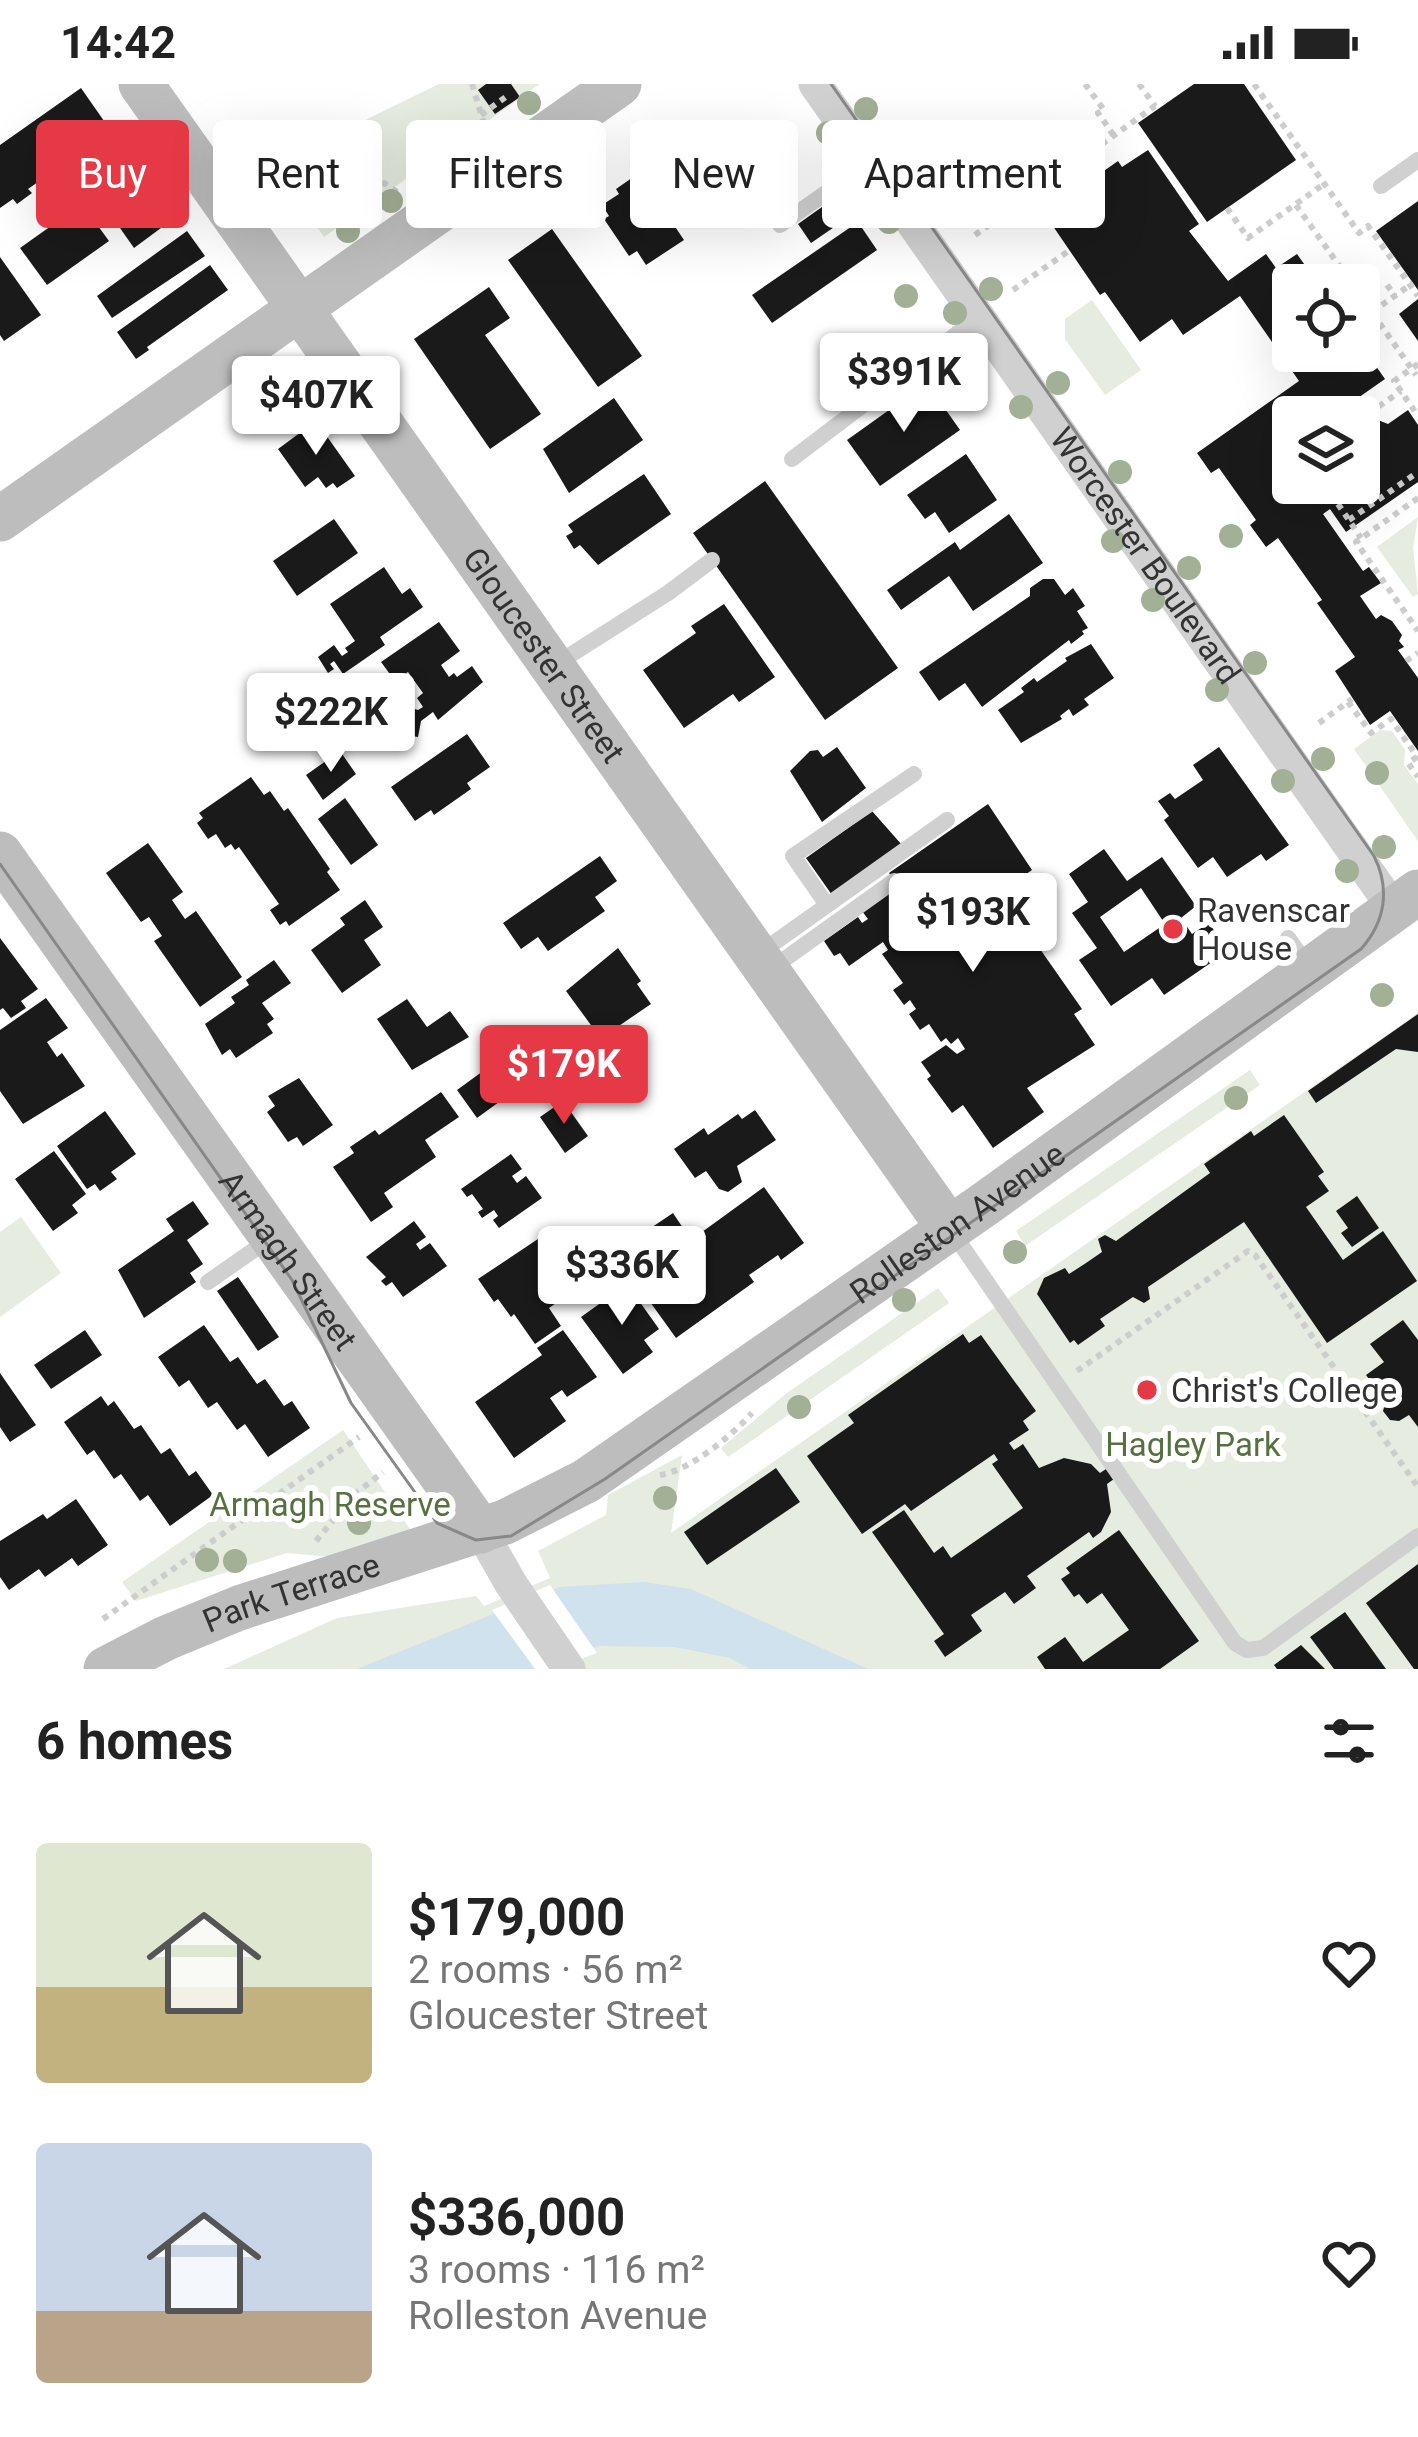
<!DOCTYPE html>
<html lang="en">
<head>
<meta charset="utf-8">
<style>
  body { margin:0; font-family:Roboto,sans-serif; background:#f6f6f6; color:#222; height:100vh; display:flex; flex-direction:column; font-size:45px; white-space:nowrap }
  * { box-sizing:border-box; margin:0 }
  p { font-size:39px; color:#767676 }
  .icon { flex:none; width:66px; height:66px; fill:none; stroke:currentColor; stroke-width:2; stroke-linecap:round; stroke-linejoin:round }
  .map { position:relative; height:1585px; overflow:hidden }
  .side { display:flex; flex-direction:column; background:#fff; flex:1 }
  .side>* { flex:none }
  .top-card { position:absolute; left:36px; top:36px; width:1347px; height:108px; display:flex; gap:24px }
  .buttons { position:absolute; left:1272px; top:180px; display:grid; gap:24px }
  .buttons a { display:grid; place-items:center; width:108px; height:108px; border-radius:12px; background:#fff; box-shadow:0 12px 48px #0002; font-size:60px }
  .price { position:absolute; translate:-50% -102px; padding:0 27px; border-radius:12px; background:#fff; color:#222; font-size:39px; line-height:78px; filter:drop-shadow(0 3px 6px #0008) }
  .price::after { content:''; position:absolute; left:50%; top:72px; width:36px; height:27px; margin-left:-18px; background:inherit; clip-path:polygon(0 0,100% 0,50% 100%) }
  .price.on { background:#e63946; color:#fff }
  ul { padding:0; list-style:none }
  li { display:flex; align-items:center; gap:36px; height:300px; padding:0 36px }
  li span { display:grid; place-items:center; flex:none; width:336px; height:240px; border-radius:12px; color:#555 }
  li>.icon { margin-inline-start:auto }
  span .icon { width:144px; height:144px; fill:#fffc; stroke-width:1 }
  li b { font-size:51px }
  h2 { display:flex; justify-content:space-between; align-items:center; height:144px; padding:0 36px; font-size:51px }
  .pill { padding:0 42px; border-radius:12px; background:#fff; box-shadow:0 12px 48px #0002; font-size:42px; line-height:108px }
  .pill.on { background:#e63946; color:#fff }
  .status { display:flex; justify-content:space-between; align-items:center; height:84px; padding:0 60px; background:#fff; direction:ltr }
  .status svg { height:33px; fill:currentColor }
  .map>svg:first-child { display:block }
  .green { fill:#e6ecdf }
  .water { fill:#cfe2ee }
  .pier { fill:#fff }
  .building { fill:#1a1a1a; fill-rule:evenodd }
  .lines { fill:none; stroke-linecap:round; stroke-linejoin:round }
  .path { stroke:#cdcdcd; stroke-width:6; stroke-dasharray:6 6; stroke-linecap:butt }
  .lane { stroke:#d0d0d0; stroke-width:16 }
  .street { stroke:#d0d0d0; stroke-width:33 }
  .secondary { stroke:#bdbdbd; stroke-width:45 }
  .tram { stroke:#888; stroke-width:3 }
  .tree { fill:#a2b095 }
  .poi-dot { fill:#e63946; stroke:#fff; stroke-width:4.5 }
  .labels { text-anchor:middle; dominant-baseline:central; stroke-width:12; stroke-linejoin:round; paint-order:stroke }
  .street-label { font-size:33px; fill:#333; stroke:#fff }
  .poi-label { font-size:33px; fill:#333; stroke:#fff; text-anchor:start }
  .park-label { font-size:33px; fill:#56703f; stroke:#fff }
</style>
</head>
<body>
<div class="status"><b>14:42</b><svg viewBox="0 0 49 12"><path d="M0 12V9h3v3zM5 12V6h3v6zM10 12V3h3v9zM15 12V0h3v12zM26 1h20v11H26zM47 4h2v5h-2z"/></svg></div>
<div class="map">
<svg width="1418" height="1585" viewBox="0 0 1418 1585">
  <rect width="100%" height="100%" fill="#fff"/>
  <g class="green">
    <polygon points="439,0 540,0 324,153 266,71 296,50 314,61"/>
    <polygon points="986,75 1008,107 974,130 952,100"/>
    <polygon points="1092,216 1141,286 1105,311 1065,255 1065,235"/>
    <polygon points="1418,433 1413,464 1418,510 1413,513 1377,463"/>
    <polygon points="1380,646 1392,647 1405,666 1404,681 1418,700 1418,757 1354,665"/>
    <polygon points="1418,929 1418,1585 224,1585 337,1534 476,1512 484,1522 550,1494 538,1467 606,1431 608,1411 682,1371 671,1449"/>
    <polygon points="1250,986 1260,1001 1025,1162 1016,1147"/>
    <polygon points="21,1133 61,1189 0,1233 0,1148"/>
    <polygon points="938,1204 949,1219 728,1373 721,1364 787,1309"/>
    <polygon points="343,1346 414,1451 341,1474 287,1469 136,1517 122,1498"/>
  </g>
  <polygon class="water" points="644,1498 691,1505 868,1585 750,1585 730,1574 675,1563 598,1562 537,1585 357,1585 560,1503"/>
  <polygon class="pier" points="550,1501 597,1569 554,1585 535,1585 492,1526"/>
  <g class="building">
    <polygon points="486,0 511,0 520,13 495,30 478,6"/>
    <polygon points="1194,0 1244,0 1296,76 1207,138 1138,39"/>
    <polygon points="81,4 111,47 87,64 90,68 75,79 72,74 28,105 32,109 17,120 13,115 0,124 0,61"/>
    <polygon points="692,53 696,59 701,54 744,115 705,143 703,139 698,143 658,87 661,85 657,78 670,69 673,74 683,67 680,62"/>
    <path d="M1148,66l51,74 -10,7 39,50 38,-27 10,14 21,-14 22,31h-26v66h66v-9l26,37 -40,28 43,17 20,-14 10,15v57l-72,50 -16,-23 -7,5 40,57 6,-4 12,16 -21,13 16,23 5,-4 11,6 10,14 -3,6 5,6 -6,3 20,28v73l-28,-40 -20,14 -35,-54 20,-14 -38,-54 5,-3 -44,-62 -12,9 -16,-22 6,-5 -37,-52 -8,5 -14,-20 102,-72 -59,-85 -57,39 -11,-16 -32,23 -35,-50 -5,3 -56,-82 74,-52 4,6zM1293,333h66v16l11,4 -11,8v38h-66v-13l-13,-18 13,-9z"/>
    <polygon points="121,88 161,144 134,164 94,107"/>
    <polygon points="639,89 684,156 646,181 637,167 629,172 604,135 609,132 602,121 619,110 616,105"/>
    <polygon points="1418,117 1418,206 1376,147"/>
    <polygon points="829,118 843,137 811,159 798,140"/>
    <polygon points="82,120 109,157 47,201 20,164"/>
    <polygon points="858,138 877,166 772,239 752,211"/>
    <polygon points="552,145 642,272 598,303 508,176"/>
    <polygon points="187,147 205,172 112,234 97,212"/>
    <polygon points="0,173 41,231 4,257 0,251"/>
    <polygon points="210,181 228,206 147,263 149,266 136,275 117,248"/>
    <polygon points="489,203 510,234 485,251 541,330 490,365 414,255"/>
    <polygon points="1418,215 1418,257 1399,230"/>
    <polygon points="927,299 960,346 880,402 847,356"/>
    <polygon points="614,314 643,356 569,409 543,365"/>
    <polygon points="316,337 355,392 337,404 333,399 326,404 318,393 305,403 278,365"/>
    <polygon points="966,370 997,416 949,449 935,428 925,435 907,411"/>
    <polygon points="644,390 671,430 598,481 580,461 574,465 566,452 573,448 568,441"/>
    <polygon points="765,397 898,584 825,636 693,449"/>
    <polygon points="1009,430 1043,479 973,527 949,492 901,526 887,506 955,458 960,466"/>
    <polygon points="334,435 358,469 297,512 273,477"/>
    <polygon points="384,483 402,510 410,504 423,523 380,553 385,561 343,590 334,577 330,580 334,585 328,589 318,573 334,561 342,572 348,568 345,564 355,557 330,520"/>
    <polygon points="1043,495 1054,495 1065,511 1073,504 1085,522 1077,527 1088,544 1082,547 1084,550 1071,560 1069,556 982,623 965,599 939,617 919,588 1030,512 1030,504"/>
    <polygon points="724,520 775,593 739,618 733,610 684,644 643,586 696,549 691,542"/>
    <polygon points="439,538 460,567 441,581 449,593 454,589 457,593 472,582 483,598 438,636 433,628 421,637 418,653 388,648 391,629 401,621 418,626 423,623 417,614 423,609 408,588 395,597 381,578"/>
    <polygon points="1091,560 1114,594 1084,615 1089,621 1073,632 1069,625 1060,632 1062,635 1021,659 998,626 1024,608 1021,604 1034,594 1037,598 1067,577 1065,574"/>
    <polygon points="366,589 379,609 346,632 354,644 329,662 307,630"/>
    <polygon points="467,650 490,683 467,699 471,705 434,731 431,726 415,737 391,703"/>
    <polygon points="837,663 866,704 822,738 790,687 810,667 818,666 823,673"/>
    <polygon points="1219,663 1289,761 1266,777 1261,770 1227,793 1213,773 1198,784 1164,736 1169,732 1158,717 1170,709 1175,715 1203,696 1193,681"/>
    <polygon points="340,667 356,690 323,716 306,691"/>
    <polygon points="251,693 264,711 270,707 284,727 288,724 330,785 327,788 340,806 289,842 286,837 280,841 270,826 279,820 239,763 235,766 231,760 225,764 216,750 208,755 197,739 203,734 199,729"/>
    <polygon points="345,714 378,761 351,781 318,735"/>
    <polygon points="988,720 1032,786 1000,808 1082,925 1074,930 1095,961 1027,1004 1044,1028 993,1064 963,1021 952,1029 927,995 931,992 921,978 946,961 957,970 965,965 958,954 951,960 946,954 941,958 929,940 920,946 909,930 916,925 910,916 904,921 893,906 903,899 882,870 888,866 883,858 849,882 840,869 834,872 824,857 858,833 862,839 868,835 862,827 899,802 889,789"/>
    <polygon points="872,727 902,761 832,811 806,774"/>
    <polygon points="148,759 183,808 172,816 185,835 196,827 242,893 200,923 154,857 162,852 149,833 141,838 106,789"/>
    <path d="M1104,765l23,32 35,-24 34,49 -15,12 11,16 17,-11 19,28 -64,44 -12,-17 -41,28 -32,-46 18,-12 -25,-35 16,-11 -19,-28zM1141,804l24,36 -41,28 -24,-35z"/>
    <polygon points="600,772 617,797 595,813 605,827 548,867 538,853 521,865 503,839"/>
    <polygon points="365,816 383,843 364,856 381,881 342,909 311,866 345,841 340,834"/>
    <polygon points="0,854 38,905 21,917 26,924 11,934 3,924 0,926"/>
    <polygon points="618,864 641,897 637,900 651,920 610,948 605,941 596,948 566,907"/>
    <polygon points="274,876 291,899 262,919 274,935 267,940 273,949 236,974 230,965 222,971 205,940 235,919 231,913 249,901 246,896"/>
    <polygon points="46,914 68,944 47,958 57,973 62,969 85,1002 23,1040 0,1007 0,946"/>
    <polygon points="407,915 427,943 450,927 469,953 412,986 377,935"/>
    <polygon points="1418,930 1418,968 1396,965 1316,1019 1308,1007"/>
    <polygon points="596,951 616,979 586,999 567,972"/>
    <polygon points="490,982 510,1010 477,1034 457,1006"/>
    <polygon points="299,994 333,1041 303,1062 297,1053 288,1058 267,1028 275,1022 268,1012"/>
    <polygon points="441,1008 459,1033 425,1056 436,1073 384,1109 393,1123 371,1138 333,1083 354,1069 350,1063 375,1046 379,1051"/>
    <polygon points="563,1017 588,1052 565,1069 540,1033"/>
    <polygon points="755,1026 776,1056 737,1082 742,1098 728,1108 719,1105 706,1087 695,1094 674,1065 704,1044 708,1051 738,1030 742,1035"/>
    <polygon points="105,1027 136,1070 111,1088 117,1095 100,1107 95,1100 87,1105 57,1062"/>
    <polygon points="1284,1031 1324,1088 1318,1092 1329,1107 1306,1123 1343,1176 1383,1147 1417,1197 1327,1259 1244,1138 1148,1203 1150,1215 1144,1219 1133,1213 1100,1235 1105,1242 1078,1261 1074,1256 1070,1259 1037,1210 1044,1194 1065,1184 1069,1190 1086,1179 1102,1168 1098,1155 1105,1151 1116,1157 1210,1089 1204,1080 1251,1047 1254,1052"/>
    <polygon points="54,1067 86,1110 72,1121 78,1129 53,1147 15,1095"/>
    <polygon points="511,1070 522,1085 512,1092 517,1099 526,1092 542,1114 499,1144 493,1136 498,1132 494,1126 482,1134 478,1128 483,1125 472,1110 467,1113 461,1105"/>
    <polygon points="764,1103 804,1159 781,1176 778,1171 749,1191 754,1198 676,1254 635,1197 648,1188 627,1160 673,1129 691,1156"/>
    <polygon points="1357,1112 1379,1144 1352,1163 1341,1149 1348,1144 1336,1127"/>
    <polygon points="193,1117 209,1140 187,1156 203,1180 190,1189 196,1198 144,1234 118,1186 174,1147 166,1135"/>
    <polygon points="414,1137 426,1153 416,1160 420,1166 430,1159 447,1182 403,1213 392,1198 386,1202 381,1197 386,1193 366,1173"/>
    <polygon points="550,1147 586,1198 549,1224 561,1242 535,1260 514,1230 511,1233 498,1215 494,1218 478,1195"/>
    <polygon points="238,1193 279,1253 258,1267 217,1207"/>
    <polygon points="627,1200 659,1245 644,1256 653,1268 623,1290 581,1233"/>
    <polygon points="1403,1236 1418,1256 1418,1343 1409,1331 1399,1337 1390,1336 1383,1327 1386,1317 1382,1312 1369,1318 1363,1309 1371,1298 1366,1291 1384,1278 1370,1260"/>
    <polygon points="204,1241 230,1278 238,1273 257,1300 265,1295 284,1322 292,1317 310,1344 268,1373 245,1340 237,1346 217,1318 208,1324 189,1296 179,1303 158,1273"/>
    <polygon points="85,1246 102,1271 51,1305 34,1281"/>
    <polygon points="563,1246 597,1293 567,1313 562,1306 550,1314 566,1337 514,1374 475,1318 542,1271 537,1264"/>
    <polygon points="963,1250 969,1259 981,1251 1036,1327 1023,1337 1029,1346 1009,1359 1014,1366 1023,1360 1039,1384 1064,1374 1091,1380 1100,1389 1106,1385 1114,1395 1107,1400 1111,1428 1101,1448 1093,1454 1089,1448 1027,1492 1036,1504 1014,1520 1005,1508 971,1531 982,1547 945,1573 934,1557 944,1550 872,1448 904,1426 934,1469 943,1462 951,1474 1023,1424 992,1380 998,1376 994,1370 911,1427 905,1420 862,1450 807,1372 854,1339 848,1331"/>
    <polygon points="0,1289 36,1341 10,1358 0,1343"/>
    <polygon points="101,1312 108,1322 114,1317 134,1345 141,1341 161,1370 170,1364 189,1392 196,1387 213,1411 170,1442 148,1411 140,1417 121,1390 114,1395 94,1366 87,1371 64,1338"/>
    <polygon points="776,1384 800,1418 707,1481 684,1448"/>
    <polygon points="76,1415 108,1461 78,1482 72,1474 45,1493 39,1485 9,1506 0,1493 0,1457 43,1430 47,1435"/>
    <polygon points="1119,1446 1199,1557 1160,1585 1045,1585 1037,1573 1065,1553 1083,1578 1129,1546 1102,1509 1087,1520 1079,1510 1074,1513 1061,1495 1070,1489 1066,1484"/>
    <polygon points="1418,1480 1418,1585 1414,1585 1366,1519"/>
    <polygon points="1345,1528 1386,1585 1334,1585 1310,1553"/>
    <polygon points="1301,1561 1325,1585 1277,1585 1274,1581"/>
  </g>
  <g class="lines">
    <g class="path">
      <polyline points="472,0 486,46"/>
      <polyline points="1085,0 1104,26 1098,29 1114,52"/>
      <polyline points="1139,0 1155,22"/>
      <polyline points="1254,0 1359,149 1368,142 1418,212"/>
      <polyline points="481,31 507,12"/>
      <polyline points="973,41 1026,115"/>
      <polyline points="323,57 397,108"/>
      <polyline points="1296,121 1353,201"/>
      <polyline points="1227,124 1248,154 1324,100"/>
      <polyline points="975,151 1155,22 1158,25"/>
      <polyline points="1387,201 1395,212"/>
      <polyline points="1013,206 1070,166"/>
      <polyline points="1359,210 1416,291"/>
      <polyline points="1372,228 1413,199"/>
      <polyline points="1418,280 1394,297 1418,332"/>
      <polyline points="1359,336 1401,307"/>
      <polyline points="1418,414 1356,458 1418,547"/>
      <polyline points="1338,420 1361,454"/>
      <polyline points="1349,436 1418,388"/>
      <polyline points="1406,577 1418,569"/>
      <polyline points="1348,618 1371,649 1391,635 1418,674"/>
      <polyline points="1319,639 1352,615"/>
      <polyline points="1417,673 1408,679 1418,693"/>
      <polyline points="1077,1287 1248,1167 1255,1171 1418,1403"/>
      <path d="M660,1391c31,-5 71,-39 92,-62"/>
      <polyline points="316,1457 355,1410 383,1388"/>
      <polyline points="103,1535 359,1353"/>
    </g>
    <g class="lane">
      <polyline points="887,102 932,71"/>
      <polyline points="1381,102 1418,76"/>
      <polyline points="780,141 870,78"/>
      <polyline points="792,375 979,233"/>
      <polyline points="553,582 668,509 712,476"/>
      <polyline points="827,821 793,772 914,690"/>
      <polyline points="1288,854 1308,882"/>
      <polyline points="757,871 947,736"/>
      <polyline points="768,887 894,797"/>
      <polyline points="953,1149 1235,1559 1247,1566 1263,1564 1418,1452"/>
      <polyline points="208,1198 271,1154"/>
    </g>
    <g class="street">
      <path id="s1" d="M815,0l579,825"/>
      <polyline points="481,1447 511,1500 569,1585"/>
    </g>
    <g class="secondary">
      <path id="s2" d="M141,0l808,1144"/>
      <polyline points="0,435 619,0"/>
      <path id="s3" d="M0,770l481,677"/>
      <path id="s4" d="M106,1585l60,-31 73,-30 266,-86 81,-41 399,-277 433,-312"/>
    </g>
    <path class="tram" d="M0,780l292,416 59,123 86,120 39,17 35,-4 94,-57 756,-530c25,-28 29,-61 13,-93l-543,-772"/>
  </g>
  <g class="tree">
    <circle cx="529" cy="19" r="12"/>
    <circle cx="866" cy="25" r="12"/>
    <circle cx="828" cy="49" r="12"/>
    <circle cx="480" cy="54" r="12"/>
    <circle cx="433" cy="87" r="12"/>
    <circle cx="927" cy="112" r="12"/>
    <circle cx="391" cy="117" r="12"/>
    <circle cx="889" cy="138" r="12"/>
    <circle cx="348" cy="147" r="12"/>
    <circle cx="991" cy="205" r="12"/>
    <circle cx="906" cy="212" r="12"/>
    <circle cx="955" cy="229" r="12"/>
    <circle cx="1058" cy="299" r="12"/>
    <circle cx="1021" cy="323" r="12"/>
    <circle cx="1120" cy="388" r="12"/>
    <circle cx="1231" cy="452" r="12"/>
    <circle cx="1113" cy="457" r="12"/>
    <circle cx="1189" cy="484" r="12"/>
    <circle cx="1153" cy="516" r="12"/>
    <circle cx="1255" cy="579" r="12"/>
    <circle cx="1217" cy="606" r="12"/>
    <circle cx="1323" cy="675" r="12"/>
    <circle cx="1377" cy="689" r="12"/>
    <circle cx="1283" cy="697" r="12"/>
    <circle cx="1384" cy="763" r="12"/>
    <circle cx="1347" cy="787" r="12"/>
    <circle cx="1382" cy="911" r="12"/>
    <circle cx="1236" cy="1014" r="12"/>
    <circle cx="1015" cy="1168" r="12"/>
    <circle cx="904" cy="1216" r="12"/>
    <circle cx="799" cy="1323" r="12"/>
    <circle cx="665" cy="1414" r="12"/>
    <circle cx="359" cy="1439" r="12"/>
    <circle cx="207" cy="1476" r="12"/>
    <circle cx="235" cy="1477" r="12"/>
  </g>
  <g class="poi-dot">
    <circle cx="1173" cy="845" r="12"/>
    <circle cx="1147" cy="1306" r="12"/>
  </g>
  <g class="labels">
    <g class="street-label">
      <text stroke="none"><textPath href="#s1" startOffset="576">Worcester Boulevard</textPath></text>
      <text stroke="none"><textPath href="#s2" startOffset="699">Gloucester Street</textPath></text>
      <text stroke="none"><textPath href="#s4" startOffset="969">Rolleston Avenue</textPath></text>
      <text stroke="none"><textPath href="#s3" startOffset="498">Armagh Street</textPath></text>
      <text stroke="none"><textPath href="#s4" startOffset="201">Park Terrace</textPath></text>
    </g>
    <g class="poi-label">
      <text x="1197" y="826">Ravenscar<tspan x="1197" dy="38">House</tspan></text>
      <text x="1171" y="1306">Christ's College</text>
    </g>
    <g class="park-label">
      <text x="1193" y="1360">Hagley Park</text>
      <text x="330" y="1420">Armagh Reserve</text>
    </g>
  </g>
</svg>
<div class="buttons">
<a><svg class="icon" aria-label="locate" viewBox="0 0 24 24"><circle cx="12" cy="12" r="6"/><path d="M12 2v4M12 18v4M2 12h4M18 12h4"/></svg></a>
<a><svg class="icon" aria-label="layers" viewBox="0 0 24 24"><path d="M12 4l9 5-9 5-9-5zM3 14l9 5 9-5"/></svg></a>
</div>
<b class="price" style="left:904px;top:351px">$391K</b>
<b class="price" style="left:316px;top:374px">$407K</b>
<b class="price" style="left:331px;top:691px">$222K</b>
<b class="price" style="left:973px;top:891px">$193K</b>
<b class="price on" style="left:564px;top:1043px">$179K</b>
<b class="price" style="left:622px;top:1244px">$336K</b>
<div class="top-card">
<a class="pill on">Buy</a>
<a class="pill">Rent</a>
<a class="pill">Filters</a>
<a class="pill">New</a>
<a class="pill">Apartment</a>
</div>
</div>
<section class="side">
<h2>6 homes<svg class="icon" aria-label="filters" viewBox="0 0 24 24"><path d="M4 7h16M4 17h16"/><circle cx="9" cy="7" r="2"/><circle cx="15" cy="17" r="2"/></svg></h2>
<ul>
<li><span style="background:linear-gradient(#dfe7d0 60%,#c2b280 0)"><svg class="icon" aria-label="home" viewBox="0 0 24 24"><path d="M3 11l9-7 9 7M6 9v11h12V9"/></svg></span><div><b>$179,000</b><p>2 rooms · 56 m²</p><p>Gloucester Street</p></div><svg class="icon" aria-label="heart" viewBox="0 0 24 24"><path d="M12 20l-8-8c-3-5 5-10 8-4 3-6 11-1 8 4z"/></svg></li>
<li><span style="background:linear-gradient(#c9d6e8 70%,#b9a48a 0)"><svg class="icon" aria-label="home" viewBox="0 0 24 24"><path d="M3 11l9-7 9 7M6 9v11h12V9"/></svg></span><div><b>$336,000</b><p>3 rooms · 116 m²</p><p>Rolleston Avenue</p></div><svg class="icon" aria-label="heart" viewBox="0 0 24 24"><path d="M12 20l-8-8c-3-5 5-10 8-4 3-6 11-1 8 4z"/></svg></li>
</ul>
</section>
</body>
</html>
